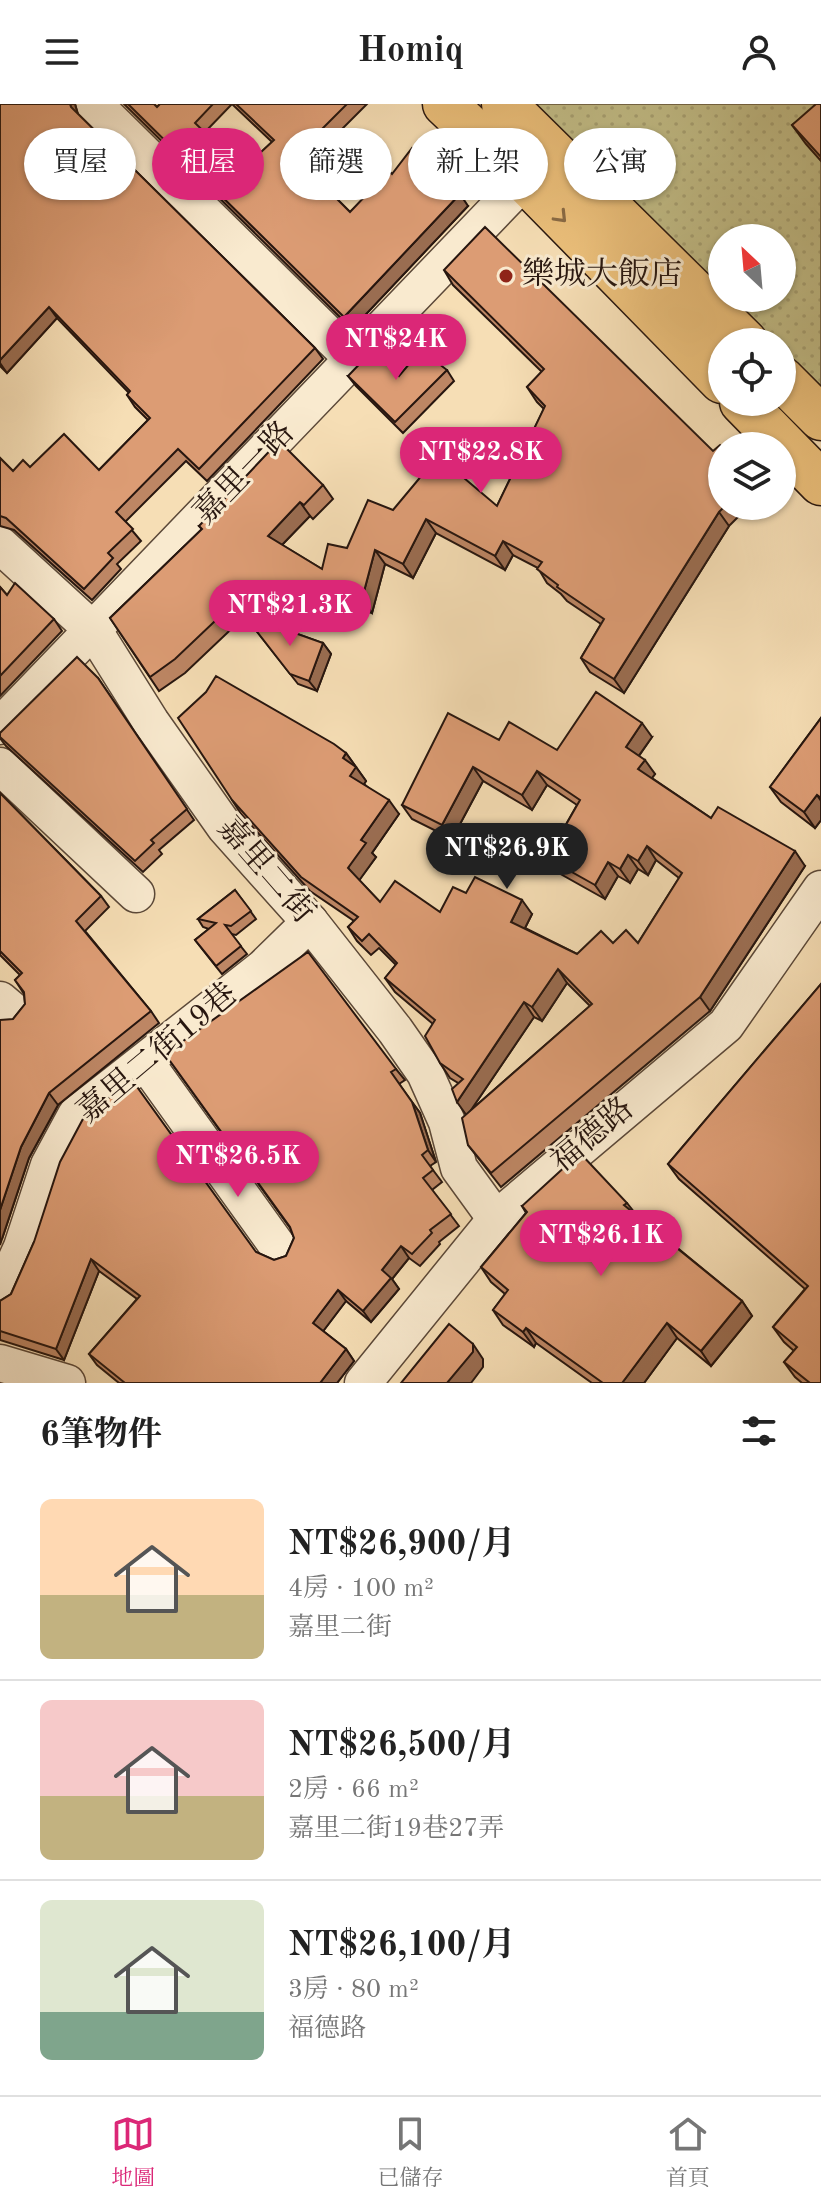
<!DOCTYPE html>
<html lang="zh-TW">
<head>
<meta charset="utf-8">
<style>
  body { margin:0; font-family:"Old Standard TT","Noto Serif TC",serif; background:#f6f6f6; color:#222; height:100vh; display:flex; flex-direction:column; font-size:30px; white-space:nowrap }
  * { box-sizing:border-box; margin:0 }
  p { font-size:26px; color:#767676 }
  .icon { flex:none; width:44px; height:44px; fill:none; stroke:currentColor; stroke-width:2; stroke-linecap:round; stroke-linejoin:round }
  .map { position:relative; height:1279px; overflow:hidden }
  .panel { display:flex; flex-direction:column; background:#fff; flex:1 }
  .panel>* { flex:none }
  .banner { position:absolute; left:24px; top:24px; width:774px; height:72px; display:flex; gap:16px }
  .needle { width:52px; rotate:334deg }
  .tools { position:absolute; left:708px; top:120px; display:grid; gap:16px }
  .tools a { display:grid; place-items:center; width:88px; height:88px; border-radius:50%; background:#fff; box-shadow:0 2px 6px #0004; font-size:40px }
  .price { position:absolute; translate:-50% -68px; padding:0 18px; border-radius:28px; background:#db2777; color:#fff; font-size:26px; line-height:52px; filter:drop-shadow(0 2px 4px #0008) }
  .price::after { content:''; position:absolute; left:50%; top:48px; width:24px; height:18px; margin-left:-12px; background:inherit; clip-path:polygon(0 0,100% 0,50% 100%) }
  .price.on { background:#222; color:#fff }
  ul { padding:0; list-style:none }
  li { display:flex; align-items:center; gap:24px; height:200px; padding:0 40px }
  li+li { border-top:2px solid #e0e0e0 }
  li span { display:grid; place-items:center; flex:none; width:224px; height:160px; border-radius:12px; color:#555 }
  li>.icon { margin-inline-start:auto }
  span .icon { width:96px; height:96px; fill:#fffc; stroke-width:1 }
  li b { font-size:34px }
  h2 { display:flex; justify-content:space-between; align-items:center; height:96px; padding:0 40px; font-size:34px }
  .pill { padding:0 28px; border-radius:36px; background:#fff; box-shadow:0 2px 6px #0004; font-size:28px; line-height:72px }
  .pill.on { background:#db2777; color:#fff }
  header { display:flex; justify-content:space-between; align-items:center; height:104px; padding:0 40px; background:#fff; font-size:36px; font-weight:800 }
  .tabs { display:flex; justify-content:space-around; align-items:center; height:112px; border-top:2px solid #e0e0e0; background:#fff; font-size:22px; color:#767676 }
  .tabs a { display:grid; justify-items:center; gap:4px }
  .tabs .on { color:#db2777 }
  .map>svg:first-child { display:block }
  .grass { fill:url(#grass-dots); stroke:#756a4c; stroke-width:2 }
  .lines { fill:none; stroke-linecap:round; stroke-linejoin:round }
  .minor-casing { stroke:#5b4838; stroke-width:39 }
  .major-casing { stroke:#27160f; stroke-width:47 }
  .minor { stroke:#f9eacf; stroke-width:36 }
  .major { stroke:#ebbf7a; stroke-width:44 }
  .wall { fill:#bd8664; stroke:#27160f; stroke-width:2; fill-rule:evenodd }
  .shaded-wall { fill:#9a6d51; stroke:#27160f; stroke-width:2 }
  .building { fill:#dc9c74; stroke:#27160f; stroke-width:2 }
  .oneway { stroke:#896a44 }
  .poi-dot { fill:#8f2418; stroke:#f9eacf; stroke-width:3 }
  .labels { text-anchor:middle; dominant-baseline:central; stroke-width:6; stroke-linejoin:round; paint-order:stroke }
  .poi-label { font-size:32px; fill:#27160f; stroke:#f9eacf; text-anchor:start }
  .street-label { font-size:32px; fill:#27160f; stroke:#f9eacf }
</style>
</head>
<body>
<header><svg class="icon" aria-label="menu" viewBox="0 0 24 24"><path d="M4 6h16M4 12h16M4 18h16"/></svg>Homiq<svg class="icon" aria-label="person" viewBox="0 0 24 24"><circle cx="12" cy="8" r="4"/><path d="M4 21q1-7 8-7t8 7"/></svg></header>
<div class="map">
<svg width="821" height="1279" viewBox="0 0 821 1279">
  <defs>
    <pattern id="grass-dots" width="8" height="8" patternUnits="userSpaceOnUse" patternTransform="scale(2)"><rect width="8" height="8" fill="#c3bf89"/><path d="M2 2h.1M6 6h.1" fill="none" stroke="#a8a375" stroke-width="1.8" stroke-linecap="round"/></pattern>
  </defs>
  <rect width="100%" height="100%" fill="#f6deb5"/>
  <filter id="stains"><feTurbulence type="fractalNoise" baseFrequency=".0025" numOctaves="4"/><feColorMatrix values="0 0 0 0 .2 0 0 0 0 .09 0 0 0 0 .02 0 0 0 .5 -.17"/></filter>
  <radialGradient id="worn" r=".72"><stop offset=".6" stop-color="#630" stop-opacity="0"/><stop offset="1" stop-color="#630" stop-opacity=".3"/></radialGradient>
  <polygon class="grass" points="518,0 821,0 821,285 782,249 782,238 771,238 724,194 782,194 782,134 722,134 722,192"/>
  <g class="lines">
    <g class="minor-casing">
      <g id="minor">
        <polyline points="94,0 354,256"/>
        <polyline points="0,441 94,527 151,618 225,723 310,818 395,926 425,969 447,1018 459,1064 496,1115"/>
        <polyline points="0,622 542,58"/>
        <polyline points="0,662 136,790"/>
        <polyline points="0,896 13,907"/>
        <polyline points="146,959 281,1147"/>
        <polyline points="0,1192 22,1143 49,1061 76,1011 263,864 310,818"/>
        <polyline points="0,1259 67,1279"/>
        <polyline points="363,1279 496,1115 726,921 821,785"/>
      </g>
    </g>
    <g class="major-casing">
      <g id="major">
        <polyline points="445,0 525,76 722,277"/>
        <polyline points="504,0 745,238"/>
        <polyline points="782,275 821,314"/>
        <polyline points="742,298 821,379"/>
      </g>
    </g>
    <use href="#minor" class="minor"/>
    <use href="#major" class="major"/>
  </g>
  <g class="wall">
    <polygon points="0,0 75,0 78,10 315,244 323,255 207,377 186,357 125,418 141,437 117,460 121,465 92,496 14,426 0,422 0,354 13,367 30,363 99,366 148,316 135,303 127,291 129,289 57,214 7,269 0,262"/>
    <path d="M124,0h30l3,3 3,-3h207l-46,46 14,17 -13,17 28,28 42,-38 76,32 -116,123zM232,0l40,38 -29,27 -38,-37z"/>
    <polygon points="821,0 821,57 806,40 792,21"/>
    <polygon points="444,166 722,402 749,402 729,422 624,589 590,568 581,554 601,520 567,497 561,490 547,479 538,464 513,451 505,466 436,429 413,474 385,460 372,509 324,497 272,513 270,510 259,516 323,539 331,550 317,587 298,580 245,512 185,569 159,587 110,514 202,425 199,422 323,381 333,395 313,415 310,412 282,441 322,465 393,406 497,402 544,305 537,298 527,283 542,268 453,181"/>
    <polygon points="447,266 454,277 403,329 356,282 348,272 399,272"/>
    <polygon points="0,483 7,491 54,515 62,527 0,592"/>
    <polygon points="98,574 194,716 159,746 162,750 143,768 6,642 0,634 0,629"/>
    <polygon points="821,614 821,716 815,724 781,698 770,683"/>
    <path d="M652,633l-13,19 16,18 -3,4 59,40 94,48 -95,145 -209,176 -33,-42 -2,-31 -8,-31 -8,-5 -10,-15 -7,-39 -38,-32 -10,-14 11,-13 -17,-17 -8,7 -14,-14 -9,-14 6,-6 -44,-30 -69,-77 -9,-14 114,-47 20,28 -2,3 35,30 -27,39 4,4 -17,23 21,22 60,10 26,-19 66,21 -7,14 52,26 36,-11h25l41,-65 -23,-18 -8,15 -10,-6 -8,14 -12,-7 -13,23 -48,-27 -10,-14 30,-53 -30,-20 -15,25 -49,-29 -31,58 -40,-20 -10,-14 97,-65 58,10zM567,879l23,23 -119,104 63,-93 8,4z"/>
    <polygon points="0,689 101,792 109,803 85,827 151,907 159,919 58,1001 29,1054 2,1135 13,915 25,900 24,890 15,876 20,871 0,851"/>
    <polygon points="235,786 256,815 236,831 231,830 247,850 222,870 195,836 209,825 203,823 198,815"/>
    <polygon points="821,880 821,1279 802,1279 795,1273 784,1258 794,1247 784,1238 773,1223 805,1185 679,1075 668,1060"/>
    <polygon points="165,950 396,965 405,976 399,980 420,1009 436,1058 430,1062 442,1078 432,1086 459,1122 439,1138 440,1140 420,1162 409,1154 392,1175 399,1185 371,1218 346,1197 323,1227 346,1245 354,1257 337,1279 119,1279 97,1261 89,1250 137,1195 99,1167 64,1256 0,1236 0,1197 11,1190 34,1138 256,1148 274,1156 286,1152 294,1134 290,1124"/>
    <polygon points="627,1099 635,1109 742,1197 752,1212 711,1262 677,1234 644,1279 592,1279 536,1239 534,1243 503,1221 493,1206 505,1190 491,1178 481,1163 526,1109 522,1102"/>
  </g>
  <g class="shaded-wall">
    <polygon points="70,0 75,0 79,15 71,3"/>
    <polygon points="327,51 335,63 320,82 312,70"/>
    <polygon points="460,90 468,102 352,225 344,213"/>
    <polygon points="49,203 57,214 7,269 0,259 0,256"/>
    <polygon points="300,398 310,412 277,446 268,432"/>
    <polygon points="719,408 729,422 624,589 614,575"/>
    <polygon points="426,415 436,429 413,474 403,460"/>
    <polygon points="503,437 513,451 505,466 495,452"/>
    <polygon points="375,446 385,460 372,509 362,495"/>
    <polygon points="323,539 331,550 317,587 309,577"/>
    <polygon points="642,619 652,633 635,657 626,643"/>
    <polygon points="346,649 366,677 360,686 350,672 343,654"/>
    <polygon points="645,656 655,670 648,679 638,665"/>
    <polygon points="473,663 483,677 452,735 442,721"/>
    <polygon points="537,667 547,681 532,706 522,691"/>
    <polygon points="817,691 821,697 821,716 815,724 804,708"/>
    <polygon points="389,696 399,710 372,749 376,753 358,778 348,764 361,736"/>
    <polygon points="647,742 656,756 648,771 638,757"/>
    <polygon points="795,747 805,762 710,907 700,893"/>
    <polygon points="628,751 638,765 630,779 620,765"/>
    <polygon points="608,758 618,772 605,795 595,781"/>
    <polygon points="522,796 532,810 521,832 511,818"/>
    <polygon points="558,865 567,879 542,917 532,903"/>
    <polygon points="524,898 534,913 467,1012 457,998"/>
    <polygon points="49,989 58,1001 29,1054 0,1141 0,1106 21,1043"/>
    <polygon points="412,998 420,1009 436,1058 428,1046"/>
    <polygon points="401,1142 409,1154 392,1175 399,1185 371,1218 363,1207 382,1166"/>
    <polygon points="91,1155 99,1167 64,1256 56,1245"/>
    <polygon points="338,1186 346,1197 321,1230 313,1219"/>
    <polygon points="742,1197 752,1212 711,1262 701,1247"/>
    <polygon points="667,1219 677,1234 644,1279 622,1279"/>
    <polygon points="526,1224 536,1239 534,1243 523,1228"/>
    <polygon points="473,1240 483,1255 483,1263 471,1279 447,1279"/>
    <polygon points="346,1245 354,1257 337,1279 320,1279"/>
  </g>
  <g class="building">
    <polygon points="0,0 70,0 71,3 315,244 199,365 178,345 116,408 133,425 108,449 113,454 84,485 6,414 0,412 0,354 13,367 23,356 30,363 64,330 99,366 150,314 127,291 130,287 49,203 0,256"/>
    <polygon points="128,0 154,0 157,3 160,0 213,0 195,19 243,65 274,36 236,0 347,0 310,37 327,51 312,70 350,108 389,67 392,70 412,44 460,90 344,213"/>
    <polygon points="816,0 821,0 821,53 792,21"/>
    <polygon points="485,123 713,347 720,341 722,343 722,402 725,402 719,408 614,575 581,554 604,515 557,483 558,481 537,465 542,458 503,437 495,452 426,415 403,460 375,446 362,495 314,483 262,499 266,493 241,506 235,498 175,555 150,573 110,514 202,425 199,422 279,337 323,381 304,401 300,398 268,432 322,465 328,440 347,444 368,396 393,406 438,352 497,402 545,302 527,283 544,265 444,166"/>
    <polygon points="373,246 399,272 421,246 447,266 395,318 348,272"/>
    <polygon points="15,479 54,515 0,572 0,483 7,491"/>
    <polygon points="244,511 323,539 309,577 290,570"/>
    <polygon points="77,553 98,574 187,705 151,736 154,739 135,757 0,633 0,629"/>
    <polygon points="216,572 334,640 346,649 343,654 356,663 350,672 389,696 361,736 366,739 348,764 380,798 395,777 440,808 453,783 466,789 475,773 522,796 511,818 577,850 601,827 613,839 626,826 638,839 682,769 647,742 638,757 628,751 620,765 608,758 595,781 547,754 580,696 537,667 522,691 473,663 442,721 402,701 448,609 499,636 509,618 557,646 596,588 642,619 626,643 645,656 638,665 711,714 718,703 795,747 700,893 491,1069 468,1041 462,1014 592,900 558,865 532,903 524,898 457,998 452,985 463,975 440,959 425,932 435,916 385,874 397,859 369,830 362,837 348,823 358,813 301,773 232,696 178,614 206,588"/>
    <polygon points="821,614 821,694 817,691 804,708 770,683"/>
    <polygon points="0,689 101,792 76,817 151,907 49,989 21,1043 0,1106 0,916 13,915 25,900 24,888 15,876 22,869 0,847"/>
    <polygon points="235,786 251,807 231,822 225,821 241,842 216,862 195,836 216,819 198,815"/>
    <polygon points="308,848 396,965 391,968 412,998 428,1046 422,1051 433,1066 423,1074 451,1110 430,1126 432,1129 412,1150 401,1142 382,1166 391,1174 363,1207 338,1186 313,1219 346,1245 320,1279 125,1279 89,1250 140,1192 91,1155 56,1245 0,1227 0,1197 11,1190 34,1138 60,1058 84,1013 132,976 256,1148 274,1156 286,1152 294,1134 290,1123 165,950"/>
    <polygon points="821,880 821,1279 810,1279 784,1258 797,1243 773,1223 808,1182 668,1060"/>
    <polygon points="580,1049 627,1099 624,1101 742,1197 701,1247 667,1219 622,1279 603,1279 526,1224 523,1228 493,1206 508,1186 481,1163 527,1108 522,1102"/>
    <polygon points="449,1220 473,1240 473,1248 447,1279 401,1279"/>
  </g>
  <defs><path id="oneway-chevron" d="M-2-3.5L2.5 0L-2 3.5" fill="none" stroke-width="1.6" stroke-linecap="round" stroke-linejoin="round" transform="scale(2)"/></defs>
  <use class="oneway" href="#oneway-chevron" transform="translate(561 113) rotate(46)"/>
  <circle class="poi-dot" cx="506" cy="172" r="8"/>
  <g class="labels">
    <g class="poi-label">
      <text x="522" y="172">樂城大飯店</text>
    </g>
    <g class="street-label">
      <text transform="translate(245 370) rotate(-46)">嘉里一路</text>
      <text transform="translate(265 767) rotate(49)">嘉里二街</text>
      <text transform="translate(158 950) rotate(-40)">嘉里二街19巷</text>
      <text transform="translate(593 1032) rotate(-40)">福德路</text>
    </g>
  </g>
  <rect width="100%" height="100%" filter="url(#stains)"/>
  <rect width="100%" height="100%" fill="url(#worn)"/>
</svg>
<div class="tools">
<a><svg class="needle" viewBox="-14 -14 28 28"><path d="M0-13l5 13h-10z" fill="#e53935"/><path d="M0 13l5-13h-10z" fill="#767676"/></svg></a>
<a><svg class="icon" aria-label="locate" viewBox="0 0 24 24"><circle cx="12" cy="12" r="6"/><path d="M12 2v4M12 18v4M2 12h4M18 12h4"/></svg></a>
<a><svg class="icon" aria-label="layers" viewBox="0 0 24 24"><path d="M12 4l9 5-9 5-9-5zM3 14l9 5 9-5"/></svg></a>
</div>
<b class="price" style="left:396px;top:278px">NT$24K</b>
<b class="price" style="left:481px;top:391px">NT$22.8K</b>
<b class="price" style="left:290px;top:544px">NT$21.3K</b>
<b class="price on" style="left:507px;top:787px">NT$26.9K</b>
<b class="price" style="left:238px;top:1095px">NT$26.5K</b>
<b class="price" style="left:601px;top:1174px">NT$26.1K</b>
<div class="banner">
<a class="pill">買屋</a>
<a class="pill on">租屋</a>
<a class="pill">篩選</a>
<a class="pill">新上架</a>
<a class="pill">公寓</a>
</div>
</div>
<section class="panel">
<h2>6筆物件<svg class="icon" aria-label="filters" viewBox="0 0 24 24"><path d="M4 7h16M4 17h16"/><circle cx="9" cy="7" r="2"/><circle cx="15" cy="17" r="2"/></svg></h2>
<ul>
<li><span style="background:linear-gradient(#ffd9b3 60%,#c2b280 0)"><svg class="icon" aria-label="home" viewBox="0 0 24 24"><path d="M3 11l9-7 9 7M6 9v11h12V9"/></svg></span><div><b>NT$26,900/月</b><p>4房 · 100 m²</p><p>嘉里二街</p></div></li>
<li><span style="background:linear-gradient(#f6c9c9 60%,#c2b280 0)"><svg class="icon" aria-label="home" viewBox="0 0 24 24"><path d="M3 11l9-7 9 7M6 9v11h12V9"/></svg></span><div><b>NT$26,500/月</b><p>2房 · 66 m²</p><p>嘉里二街19巷27弄</p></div></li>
<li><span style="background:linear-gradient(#dfe7d0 70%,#7fa58c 0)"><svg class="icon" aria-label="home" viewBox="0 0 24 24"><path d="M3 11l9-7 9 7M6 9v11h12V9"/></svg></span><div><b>NT$26,100/月</b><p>3房 · 80 m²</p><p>福德路</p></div></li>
</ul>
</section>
<nav class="tabs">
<a class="on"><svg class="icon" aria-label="map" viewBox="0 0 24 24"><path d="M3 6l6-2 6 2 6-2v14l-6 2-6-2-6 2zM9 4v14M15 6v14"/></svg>地圖</a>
<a><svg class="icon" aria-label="saved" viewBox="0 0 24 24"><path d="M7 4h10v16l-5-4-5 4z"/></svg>已儲存</a>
<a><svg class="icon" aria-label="home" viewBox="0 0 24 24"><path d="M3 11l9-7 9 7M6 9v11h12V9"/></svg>首頁</a>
</nav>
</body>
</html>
